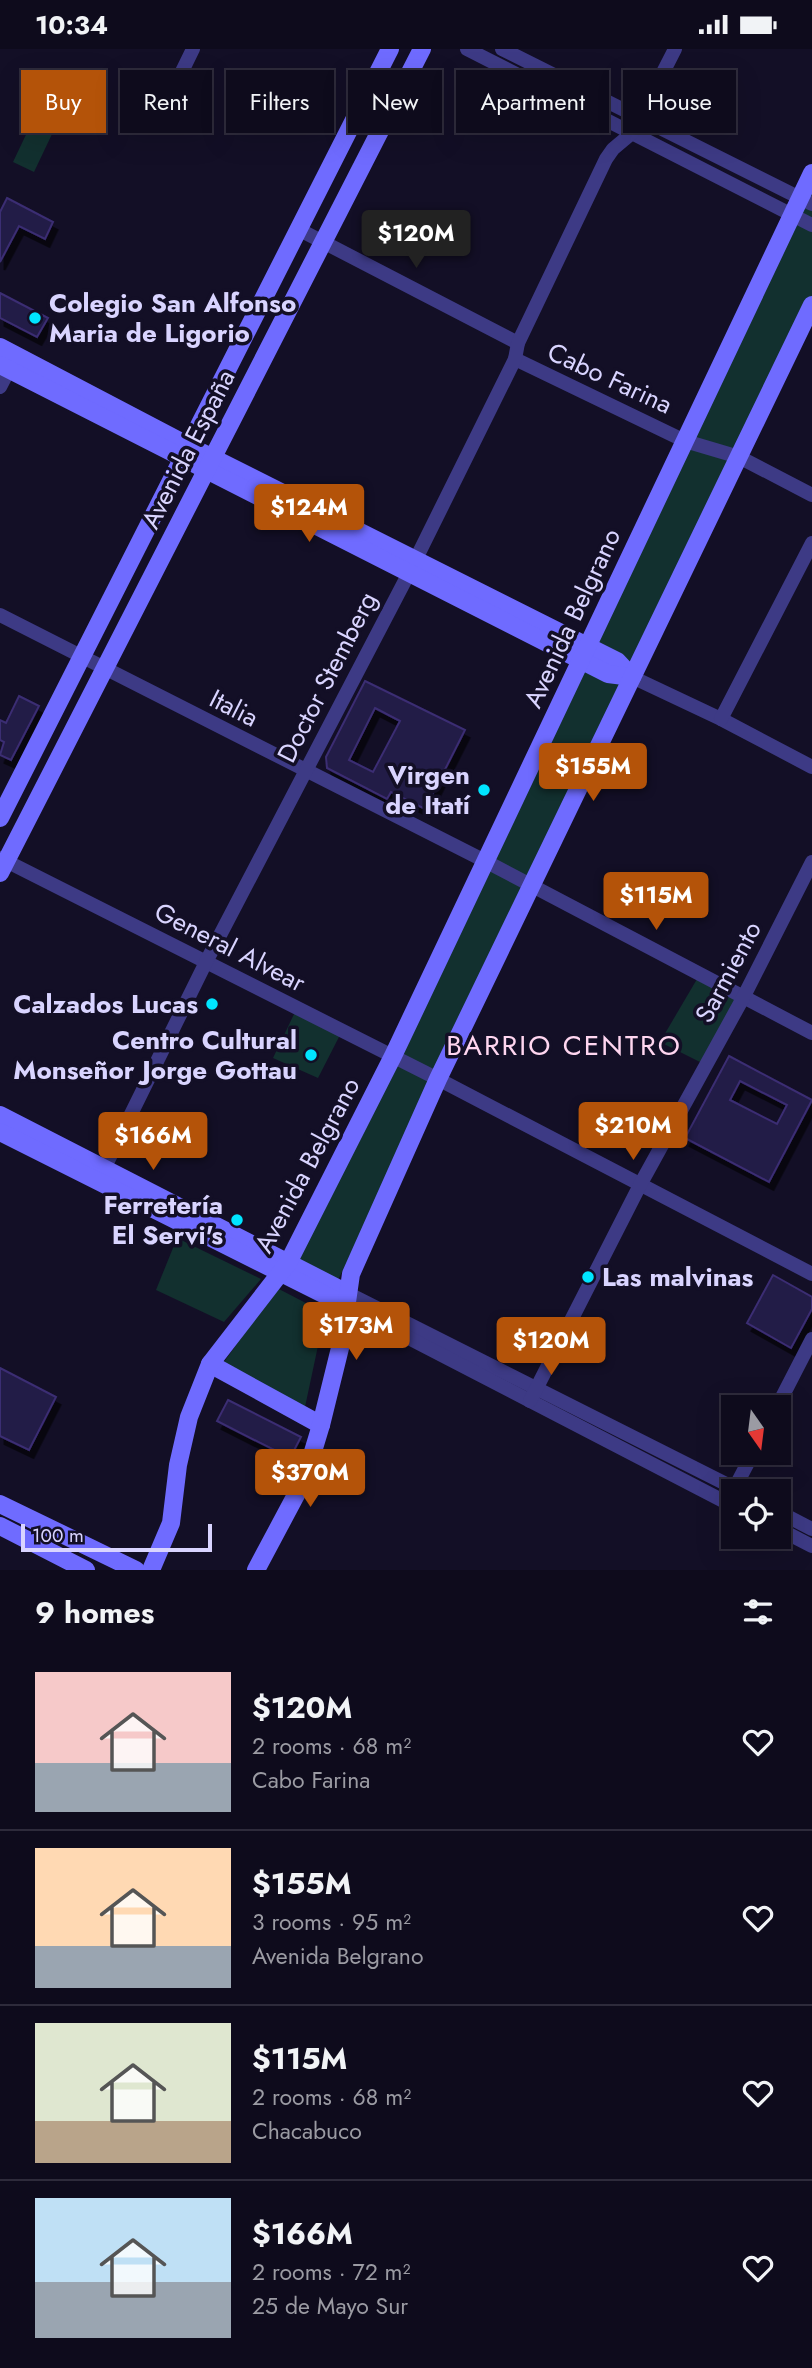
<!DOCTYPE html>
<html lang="en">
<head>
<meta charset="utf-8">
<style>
  body { margin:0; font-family:Jost,sans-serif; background:#1c1929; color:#f1f3f6; height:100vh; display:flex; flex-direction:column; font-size:26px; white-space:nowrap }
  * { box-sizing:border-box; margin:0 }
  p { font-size:23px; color:#9b9ba3 }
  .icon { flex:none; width:38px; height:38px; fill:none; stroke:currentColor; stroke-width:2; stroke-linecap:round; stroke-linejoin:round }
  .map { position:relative; height:1521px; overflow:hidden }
  .panel { display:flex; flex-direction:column; background:#0e0b1c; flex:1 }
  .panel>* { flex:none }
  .top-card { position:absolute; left:21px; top:21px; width:770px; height:63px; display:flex; gap:14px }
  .needle { width:46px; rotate:166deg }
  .tools { position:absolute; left:721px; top:1346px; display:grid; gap:14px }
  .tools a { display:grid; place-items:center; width:70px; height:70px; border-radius:0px; background:#0e0b1c; box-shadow:0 7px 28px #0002,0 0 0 2px #2e2b3b; font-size:35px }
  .scale { position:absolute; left:21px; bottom:18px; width:191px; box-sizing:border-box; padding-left:7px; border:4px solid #d9d4ff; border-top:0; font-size:19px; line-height:24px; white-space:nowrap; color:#d9d4ff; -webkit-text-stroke:5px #130f26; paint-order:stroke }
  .price { position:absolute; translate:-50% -60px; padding:0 16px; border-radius:7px; background:#b45309; color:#fff; font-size:23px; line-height:46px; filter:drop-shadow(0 2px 4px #0008) }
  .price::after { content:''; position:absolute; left:50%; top:42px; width:21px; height:16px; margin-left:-10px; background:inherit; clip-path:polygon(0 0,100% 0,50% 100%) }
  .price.on { background:#222; color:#fff }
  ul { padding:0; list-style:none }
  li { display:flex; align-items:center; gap:21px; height:175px; padding:0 35px }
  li+li { border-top:2px solid #2e2b3b }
  li span { display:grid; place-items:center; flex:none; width:196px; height:140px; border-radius:0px; color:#555 }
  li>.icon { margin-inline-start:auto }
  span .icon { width:84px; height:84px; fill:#fffc; stroke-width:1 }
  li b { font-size:30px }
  h2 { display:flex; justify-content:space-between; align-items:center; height:84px; padding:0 35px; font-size:30px }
  .tag { padding:0 24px; border-radius:0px; background:#0e0b1c; box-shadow:0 7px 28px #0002,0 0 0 2px #2e2b3b; font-size:24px; line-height:63px }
  .tag.on { background:#b45309; color:#fff }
  .status { display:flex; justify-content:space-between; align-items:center; height:49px; padding:0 35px; background:#0e0b1c; direction:ltr }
  .status svg { height:19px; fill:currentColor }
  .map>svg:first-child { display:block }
  .green { fill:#12302f }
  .building { fill:#241b47; stroke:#3b2d73; stroke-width:2; fill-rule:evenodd; filter:url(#shadow) }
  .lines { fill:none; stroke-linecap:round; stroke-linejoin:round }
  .street { stroke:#3d3a85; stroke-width:14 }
  .secondary { stroke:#6f6bff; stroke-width:18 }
  .poi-dot { fill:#00e5ff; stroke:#130f26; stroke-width:2.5 }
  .labels { text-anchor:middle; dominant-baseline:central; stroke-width:7; stroke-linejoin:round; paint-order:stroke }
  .poi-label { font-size:26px; font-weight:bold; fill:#d9d4ff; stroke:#130f26; text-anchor:end }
  .street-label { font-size:26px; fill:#d9d4ff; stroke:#130f26 }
  .neighbourhood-label { font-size:28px; letter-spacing:2px; fill:#ffd6f0; stroke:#130f26 }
</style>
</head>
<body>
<div class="status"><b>10:34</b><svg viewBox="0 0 49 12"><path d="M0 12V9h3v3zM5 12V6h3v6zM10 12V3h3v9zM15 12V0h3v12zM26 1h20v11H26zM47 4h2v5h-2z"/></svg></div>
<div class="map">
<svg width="812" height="1521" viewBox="0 0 812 1521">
  <defs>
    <filter id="shadow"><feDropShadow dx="4.5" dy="8" stdDeviation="0" flood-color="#0009"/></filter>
  </defs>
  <rect width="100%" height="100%" fill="#130f26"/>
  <g class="green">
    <polygon points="32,73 53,83 34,123 13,113"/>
    <polygon points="812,139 812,247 338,1231 296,1211"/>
    <polygon points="700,925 740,945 702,1014 660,993"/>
    <polygon points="296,961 341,984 318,1029 273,1009"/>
    <polygon points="177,1189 261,1230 224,1273 156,1241"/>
    <polygon points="277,1239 325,1264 305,1358 224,1313"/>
  </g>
  <g class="building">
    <polygon points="7,149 53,173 45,190 19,177 0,213 0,163"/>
    <polygon points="0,244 48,269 37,288 0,269"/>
    <path d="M365,632l100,49 -40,79 -34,-17 -4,7 -60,-31 -1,-11zM375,659l25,13 -27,51 -24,-12z"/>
    <polygon points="19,647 39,657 11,711 0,706 4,693 0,691 0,671 6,674"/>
    <path d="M729,1007l83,44 -43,82 -84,-44zM740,1032l47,24 -10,19 -47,-24z"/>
    <polygon points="773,1226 812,1248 812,1260 791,1299 747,1274"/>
    <polygon points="0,1319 56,1348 29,1401 0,1387"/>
    <polygon points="228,1351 301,1388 290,1409 217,1372"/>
  </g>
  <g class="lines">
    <g class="street">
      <polyline points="467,0 812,176"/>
      <polyline points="502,0 812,155"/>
      <polyline points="171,45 193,0"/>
      <polyline points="298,180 518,294"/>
      <polyline points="515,310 685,392 739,408 812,446"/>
      <polyline points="0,338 14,311"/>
      <polyline points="0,566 485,812 812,984"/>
      <polyline points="632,628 721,670 812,718"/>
      <polyline points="721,670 812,494"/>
      <polyline points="0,809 438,1030 812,1225"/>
      <polyline points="100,1128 206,913 409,524 515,310 518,294 606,110 613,100 632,84 675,0"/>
      <polyline points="347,1244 740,1442"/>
      <polyline points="347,1257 733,1457"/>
      <polyline points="530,1352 640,1136 743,949 812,813"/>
      <polyline points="777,1358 812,1290"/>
      <polyline points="731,1446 753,1404"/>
      <polyline points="779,1463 812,1480"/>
      <polyline points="779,1480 812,1497"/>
    </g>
    <g class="secondary">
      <polyline points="0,298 187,396 617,612 632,628"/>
      <polyline points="0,316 608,625 632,628"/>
      <polyline points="0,769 390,0"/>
      <polyline points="0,824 422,0"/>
      <polyline points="0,1066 347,1244"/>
      <polyline points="0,1083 347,1257"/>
      <polyline points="210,1315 321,1376"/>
      <polyline points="0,1455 136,1521"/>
      <polyline points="0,1477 86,1521"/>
      <polyline points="151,1521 171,1474 178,1416 189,1368 210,1315 288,1214 393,1007 812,124"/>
      <polyline points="256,1521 305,1429 321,1376 341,1295 351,1225 438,1030 812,256"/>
    </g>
  </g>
  <g class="poi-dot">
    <circle cx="35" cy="269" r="7"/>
    <circle cx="484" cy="741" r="7"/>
    <circle cx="212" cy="955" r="7"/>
    <circle cx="311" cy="1006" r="7"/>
    <circle cx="237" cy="1171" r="7"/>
    <circle cx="588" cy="1228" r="7"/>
  </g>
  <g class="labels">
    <g class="poi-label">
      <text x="49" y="254" text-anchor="start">Colegio San Alfonso<tspan x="49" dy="30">Maria de Ligorio</tspan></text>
      <text x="470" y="726">Virgen<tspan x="470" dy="30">de Itatí</tspan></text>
      <text x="198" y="955">Calzados Lucas</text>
      <text x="297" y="991">Centro Cultural<tspan x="297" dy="30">Monseñor Jorge Gottau</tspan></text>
      <text x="223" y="1156">Ferretería<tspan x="223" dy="30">El Servi's</tspan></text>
      <text x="602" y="1228" text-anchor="start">Las malvinas</text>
    </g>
    <g class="street-label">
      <text transform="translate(610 329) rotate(25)">Cabo Farina</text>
      <text transform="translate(188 400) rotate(-63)">Avenida España</text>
      <text transform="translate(572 569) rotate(-65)">Avenida Belgrano</text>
      <text transform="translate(327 628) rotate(-63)">Doctor Stemberg</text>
      <text transform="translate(234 659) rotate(27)">Italia</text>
      <text transform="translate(230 898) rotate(27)">General Alvear</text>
      <text transform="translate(728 923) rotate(-62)">Sarmiento</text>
      <text transform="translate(307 1116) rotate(-62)">Avenida Belgrano</text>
    </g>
    <g class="neighbourhood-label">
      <text x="564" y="996">BARRIO CENTRO</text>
    </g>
  </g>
</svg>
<div class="tools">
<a><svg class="needle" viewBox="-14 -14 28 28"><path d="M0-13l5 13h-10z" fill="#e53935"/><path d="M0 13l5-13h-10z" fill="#9b9ba3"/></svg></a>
<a><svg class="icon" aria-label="locate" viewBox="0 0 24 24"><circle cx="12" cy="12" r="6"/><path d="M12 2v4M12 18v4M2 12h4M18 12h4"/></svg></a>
</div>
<div class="scale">100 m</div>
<b class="price on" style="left:416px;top:221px">$120M</b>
<b class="price" style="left:309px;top:495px">$124M</b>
<b class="price" style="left:593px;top:754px">$155M</b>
<b class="price" style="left:656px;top:883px">$115M</b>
<b class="price" style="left:633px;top:1113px">$210M</b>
<b class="price" style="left:153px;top:1123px">$166M</b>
<b class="price" style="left:356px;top:1313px">$173M</b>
<b class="price" style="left:551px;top:1328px">$120M</b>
<b class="price" style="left:310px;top:1460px">$370M</b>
<div class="top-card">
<a class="tag on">Buy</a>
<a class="tag">Rent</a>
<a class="tag">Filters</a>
<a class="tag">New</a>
<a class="tag">Apartment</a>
<a class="tag">House</a>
</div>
</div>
<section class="panel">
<h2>9 homes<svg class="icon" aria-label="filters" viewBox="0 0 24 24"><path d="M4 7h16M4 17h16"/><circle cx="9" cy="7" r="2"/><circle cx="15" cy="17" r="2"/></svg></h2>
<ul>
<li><span style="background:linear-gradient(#f6c9c9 65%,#9aa5b1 0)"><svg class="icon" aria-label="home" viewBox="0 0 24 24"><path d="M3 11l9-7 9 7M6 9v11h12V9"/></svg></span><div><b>$120M</b><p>2 rooms · 68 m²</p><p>Cabo Farina</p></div><svg class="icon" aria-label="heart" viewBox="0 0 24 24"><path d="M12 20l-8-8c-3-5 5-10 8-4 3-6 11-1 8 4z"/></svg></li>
<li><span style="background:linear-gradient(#ffd9b3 70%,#9aa5b1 0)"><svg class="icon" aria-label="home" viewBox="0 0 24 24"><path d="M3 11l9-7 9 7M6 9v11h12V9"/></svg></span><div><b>$155M</b><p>3 rooms · 95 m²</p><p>Avenida Belgrano</p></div><svg class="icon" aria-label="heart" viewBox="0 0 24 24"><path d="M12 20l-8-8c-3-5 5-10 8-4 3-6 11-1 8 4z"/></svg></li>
<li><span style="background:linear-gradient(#dfe7d0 70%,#b9a48a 0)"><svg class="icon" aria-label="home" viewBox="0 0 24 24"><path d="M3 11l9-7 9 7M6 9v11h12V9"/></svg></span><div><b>$115M</b><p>2 rooms · 68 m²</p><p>Chacabuco</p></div><svg class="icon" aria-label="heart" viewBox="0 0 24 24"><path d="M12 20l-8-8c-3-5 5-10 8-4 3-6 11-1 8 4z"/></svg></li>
<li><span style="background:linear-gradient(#bfe0f5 60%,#9aa5b1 0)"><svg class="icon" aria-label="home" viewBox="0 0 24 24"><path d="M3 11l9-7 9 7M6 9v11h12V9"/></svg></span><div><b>$166M</b><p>2 rooms · 72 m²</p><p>25 de Mayo Sur</p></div><svg class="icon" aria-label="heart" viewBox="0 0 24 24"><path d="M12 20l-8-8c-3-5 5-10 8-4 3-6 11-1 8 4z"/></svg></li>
</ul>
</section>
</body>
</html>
